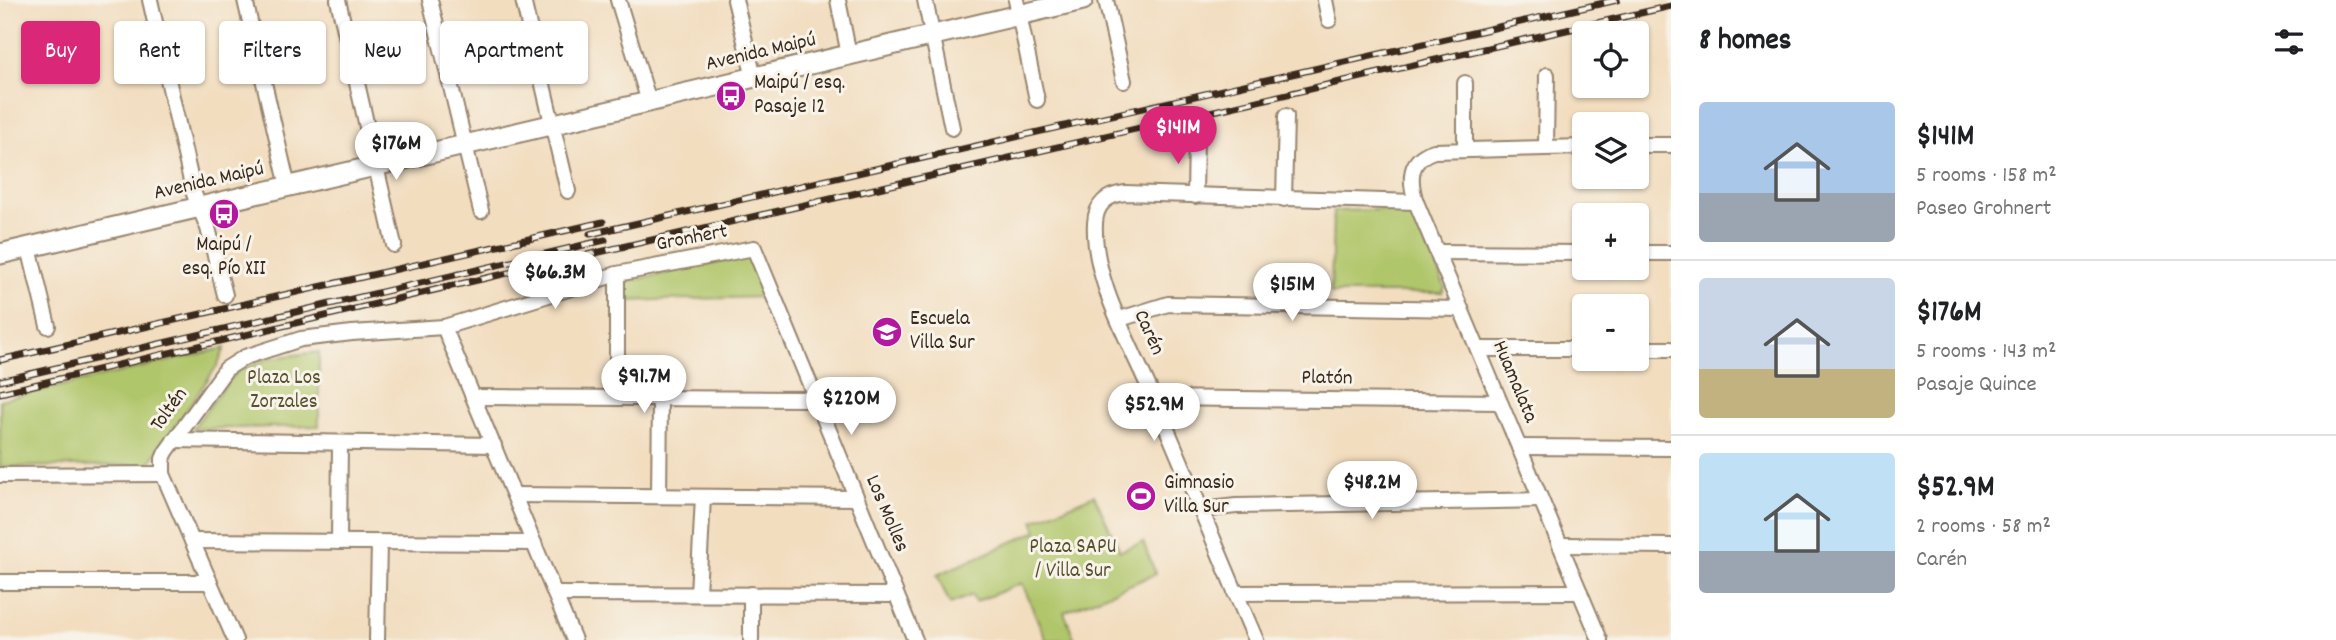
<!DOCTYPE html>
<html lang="en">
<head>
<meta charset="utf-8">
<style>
  body { margin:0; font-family:Dekko,sans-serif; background:#f2f2f2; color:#202124; height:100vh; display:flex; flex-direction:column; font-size:26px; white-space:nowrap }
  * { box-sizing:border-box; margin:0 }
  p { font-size:23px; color:#757577 }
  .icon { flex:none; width:38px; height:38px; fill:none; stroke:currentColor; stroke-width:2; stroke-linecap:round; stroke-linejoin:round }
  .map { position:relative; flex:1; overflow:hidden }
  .panel { display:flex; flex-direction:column; background:#fff; width:665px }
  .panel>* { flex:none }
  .hud { position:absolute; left:21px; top:21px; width:665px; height:63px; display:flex; gap:14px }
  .buttons { position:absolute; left:1572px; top:21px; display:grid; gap:14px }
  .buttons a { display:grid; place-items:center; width:77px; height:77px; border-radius:7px; background:#fff; box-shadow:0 2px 5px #0004; font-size:35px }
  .price { position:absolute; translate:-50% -60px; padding:0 16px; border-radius:24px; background:#fff; color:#222; font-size:23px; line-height:46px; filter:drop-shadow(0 2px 4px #0008) }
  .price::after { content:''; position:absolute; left:50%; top:42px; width:21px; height:16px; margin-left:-10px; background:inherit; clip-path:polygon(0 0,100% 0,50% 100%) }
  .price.active { background:#db2777; color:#fff }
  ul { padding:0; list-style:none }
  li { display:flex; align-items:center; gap:21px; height:175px; padding:0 28px }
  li+li { border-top:2px solid #e0e0e0 }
  li span { display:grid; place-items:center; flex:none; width:196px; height:140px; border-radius:7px; color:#555 }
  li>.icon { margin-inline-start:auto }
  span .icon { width:84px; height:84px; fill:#fffc; stroke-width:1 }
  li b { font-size:30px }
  h2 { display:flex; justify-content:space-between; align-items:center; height:84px; padding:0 28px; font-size:30px }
  .chip { padding:0 24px; border-radius:7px; background:#fff; box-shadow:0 2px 5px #0004; font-size:24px; line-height:63px }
  .chip.active { background:#db2777; color:#fff }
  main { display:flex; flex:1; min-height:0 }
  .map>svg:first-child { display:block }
  .green { fill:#b0c66b; stroke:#767844; stroke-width:2 }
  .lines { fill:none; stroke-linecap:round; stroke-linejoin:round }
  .street-casing { stroke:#96846e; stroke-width:18 }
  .secondary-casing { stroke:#96846e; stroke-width:23 }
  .street { stroke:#fff; stroke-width:14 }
  .secondary { stroke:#fff; stroke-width:19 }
  .rail-casing { stroke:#3b2a1e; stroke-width:7 }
  .rail { stroke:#f7f3e8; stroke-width:4.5; stroke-dasharray:13; stroke-linecap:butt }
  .labels { text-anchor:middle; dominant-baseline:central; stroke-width:6; stroke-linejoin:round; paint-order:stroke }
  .street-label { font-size:21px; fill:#3b2a1e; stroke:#f7f3e8 }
  .poi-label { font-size:21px; fill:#3b2a1e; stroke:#f7f3e8; text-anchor:start }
  .park-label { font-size:21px; fill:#585131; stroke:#f7f3e8 }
</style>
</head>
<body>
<main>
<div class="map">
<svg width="1671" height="640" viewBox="0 0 1671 640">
  <rect width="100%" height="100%" fill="#f7f3e8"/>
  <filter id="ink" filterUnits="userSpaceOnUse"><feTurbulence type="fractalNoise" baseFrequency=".0143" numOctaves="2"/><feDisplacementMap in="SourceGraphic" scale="14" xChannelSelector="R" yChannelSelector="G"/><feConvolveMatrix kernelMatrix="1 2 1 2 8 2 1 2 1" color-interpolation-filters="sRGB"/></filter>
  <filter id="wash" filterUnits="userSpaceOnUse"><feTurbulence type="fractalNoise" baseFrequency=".00686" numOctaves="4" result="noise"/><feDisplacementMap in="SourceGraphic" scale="28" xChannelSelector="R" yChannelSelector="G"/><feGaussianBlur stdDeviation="1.57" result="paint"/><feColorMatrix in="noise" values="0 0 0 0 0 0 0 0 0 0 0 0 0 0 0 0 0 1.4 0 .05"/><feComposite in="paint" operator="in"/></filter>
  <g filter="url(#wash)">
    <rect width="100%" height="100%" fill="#f2ddbf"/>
    <g class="green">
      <polygon points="1408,209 1413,214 1445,287 1442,293 1331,293 1333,211"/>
      <polygon points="748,256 763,297 624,301 624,282"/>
      <polygon points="225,348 217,366 148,465 0,467 0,400"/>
      <polygon points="319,352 319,426 192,429 237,371 270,358"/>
      <polygon points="1094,495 1120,551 1143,542 1156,574 1064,612 1075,640 1046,640 1022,583 975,602 972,595 950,604 937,575 1037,531 1033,521"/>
    </g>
  </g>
  <g filter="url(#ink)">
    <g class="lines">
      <g class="street-casing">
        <g id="street">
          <polyline points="150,0 194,194 208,228 225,295"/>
          <polyline points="245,0 288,187"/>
          <polyline points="338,0 394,245"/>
          <polyline points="430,0 481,211"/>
          <polyline points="523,0 568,191"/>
          <polyline points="618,0 649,102"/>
          <polyline points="735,0 754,78"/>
          <polyline points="838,0 849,55"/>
          <polyline points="925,0 952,128"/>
          <polyline points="1016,0 1037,100"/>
          <polyline points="1106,0 1124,81"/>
          <polyline points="1325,0 1329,20"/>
          <polyline points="1636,145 1671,145"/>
          <polyline points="1546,147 1547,75"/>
          <path d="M1584,147l-150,4c-26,8 -25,29 -18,51l184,438"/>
          <polyline points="1465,150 1465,83"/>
          <polyline points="1195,196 1196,137"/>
          <polyline points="1284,199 1286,116"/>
          <polyline points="1437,252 1584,253"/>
          <polyline points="1636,253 1671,253"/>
          <polyline points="31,256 48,326"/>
          <polyline points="617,274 617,398"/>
          <polyline points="1120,319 1168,304 1461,309"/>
          <polyline points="444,327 574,640"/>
          <polyline points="1478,349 1584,349"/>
          <polyline points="1636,349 1671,349"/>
          <polyline points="473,397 816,399"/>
          <polyline points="1154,398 1499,402"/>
          <polyline points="174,440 494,445"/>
          <polyline points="1519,447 1671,448"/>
          <polyline points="0,475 163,474"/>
          <polyline points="514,495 856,498"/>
          <polyline points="659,496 660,398"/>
          <polyline points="1201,510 1236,506 1541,500"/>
          <polyline points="192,541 534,543"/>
          <polyline points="339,542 340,443"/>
          <polyline points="1560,545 1671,546"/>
          <polyline points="0,582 210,582"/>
          <polyline points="1235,593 1580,592"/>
          <polyline points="555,594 896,595"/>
          <polyline points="698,594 703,497"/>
          <polyline points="235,640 163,474 163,459 166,452 226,369 245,357 301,339 352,333 444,327 617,274 754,248 915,640"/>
          <polyline points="377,640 379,543"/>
          <polyline points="751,640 751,594"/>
          <path d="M1256,640c-35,-80 -67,-161 -102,-241 -22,-52 -62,-119 -59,-176 1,-19 12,-28 30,-30l291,9"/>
        </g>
      </g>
      <g class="secondary-casing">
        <polyline id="secondary" points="0,254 1083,0"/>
      </g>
      <use href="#street" class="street"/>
      <use href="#secondary" class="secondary"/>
      <g class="rail-casing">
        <g id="rail">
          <polyline points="590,234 1617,0"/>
          <polyline points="0,360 603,222"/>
          <polyline points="0,381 605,240"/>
          <polyline points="0,393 456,285 1671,6"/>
        </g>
      </g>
      <use href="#rail" class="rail"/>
    </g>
  </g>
  <defs>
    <g id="bus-disc" transform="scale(1.575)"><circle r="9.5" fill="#b5179e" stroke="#f7f3e8"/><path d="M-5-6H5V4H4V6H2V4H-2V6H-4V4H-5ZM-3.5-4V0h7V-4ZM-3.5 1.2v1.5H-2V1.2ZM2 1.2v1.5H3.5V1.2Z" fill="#fff"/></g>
    <g id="school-disc" transform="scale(1.575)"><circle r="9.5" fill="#b5179e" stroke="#f7f3e8"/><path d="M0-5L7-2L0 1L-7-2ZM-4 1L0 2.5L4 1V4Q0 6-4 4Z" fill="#fff"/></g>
    <g id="stadium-disc" transform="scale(1.575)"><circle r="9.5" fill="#b5179e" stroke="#f7f3e8"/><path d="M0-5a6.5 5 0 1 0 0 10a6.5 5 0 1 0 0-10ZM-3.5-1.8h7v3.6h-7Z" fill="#fff"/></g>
  </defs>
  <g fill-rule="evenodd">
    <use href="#bus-disc" x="731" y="96"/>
    <use href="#bus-disc" x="224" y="214"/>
    <use href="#school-disc" x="887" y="332"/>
    <use href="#stadium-disc" x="1141" y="496"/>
  </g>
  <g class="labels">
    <g class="street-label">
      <text transform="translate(761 53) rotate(-13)">Avenida Maipú</text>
      <text transform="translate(209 182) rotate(-13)">Avenida Maipú</text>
      <text transform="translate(692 239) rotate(-11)">Gronhert</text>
      <text transform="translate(1148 333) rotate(66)">Carén</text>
      <text transform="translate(1327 379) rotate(1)">Platón</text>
      <text transform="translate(1514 382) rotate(67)">Huamalata</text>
      <text transform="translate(170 410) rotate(-54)">Toltén</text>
      <text transform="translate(886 514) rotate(67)">Los Molles</text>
    </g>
    <g class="poi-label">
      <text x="754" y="84">Maipú / esq.<tspan x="754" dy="24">Pasaje 12</tspan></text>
      <text x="224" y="246" text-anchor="middle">Maipú /<tspan x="224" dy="24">esq. Pío XII</tspan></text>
      <text x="910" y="320">Escuela<tspan x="910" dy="24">Villa Sur</tspan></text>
      <text x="1164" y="484">Gimnasio<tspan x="1164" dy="24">Villa Sur</tspan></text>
    </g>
    <g class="park-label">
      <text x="284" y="379">Plaza Los<tspan x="284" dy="24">Zorzales</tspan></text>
      <text x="1073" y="548">Plaza SAPU<tspan x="1073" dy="24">/ Villa Sur</tspan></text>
    </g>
  </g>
</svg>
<div class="buttons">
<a><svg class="icon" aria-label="locate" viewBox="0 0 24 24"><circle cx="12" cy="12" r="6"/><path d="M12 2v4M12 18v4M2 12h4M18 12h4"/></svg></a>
<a><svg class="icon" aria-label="layers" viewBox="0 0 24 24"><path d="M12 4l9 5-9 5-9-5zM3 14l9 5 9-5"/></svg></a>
<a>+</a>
<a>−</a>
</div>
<b class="price active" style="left:1178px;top:166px">$141M</b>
<b class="price" style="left:396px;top:182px">$176M</b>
<b class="price" style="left:555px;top:311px">$66.3M</b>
<b class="price" style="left:1292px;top:323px">$151M</b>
<b class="price" style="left:644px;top:415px">$91.7M</b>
<b class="price" style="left:851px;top:437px">$220M</b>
<b class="price" style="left:1154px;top:443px">$52.9M</b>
<b class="price" style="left:1372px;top:521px">$48.2M</b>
<div class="hud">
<a class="chip active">Buy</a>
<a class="chip">Rent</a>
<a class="chip">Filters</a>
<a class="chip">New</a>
<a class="chip">Apartment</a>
</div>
</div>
<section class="panel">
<h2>8 homes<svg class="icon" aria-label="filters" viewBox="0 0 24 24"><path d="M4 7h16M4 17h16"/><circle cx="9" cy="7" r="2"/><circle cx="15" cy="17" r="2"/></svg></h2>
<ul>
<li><span style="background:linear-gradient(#a9c7e8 65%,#9aa5b1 0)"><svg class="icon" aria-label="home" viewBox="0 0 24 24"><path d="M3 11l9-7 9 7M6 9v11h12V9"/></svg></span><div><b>$141M</b><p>5 rooms · 158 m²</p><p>Paseo Grohnert</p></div></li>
<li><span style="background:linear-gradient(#c9d6e8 65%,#c2b280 0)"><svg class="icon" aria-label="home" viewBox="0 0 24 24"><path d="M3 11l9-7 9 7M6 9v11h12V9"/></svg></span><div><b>$176M</b><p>5 rooms · 143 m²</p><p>Pasaje Quince</p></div></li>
<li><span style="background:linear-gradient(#bfe0f5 70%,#9aa5b1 0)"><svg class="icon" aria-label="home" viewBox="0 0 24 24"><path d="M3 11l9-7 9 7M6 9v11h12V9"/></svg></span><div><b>$52.9M</b><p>2 rooms · 58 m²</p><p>Carén</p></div></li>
</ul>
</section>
</main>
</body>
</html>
